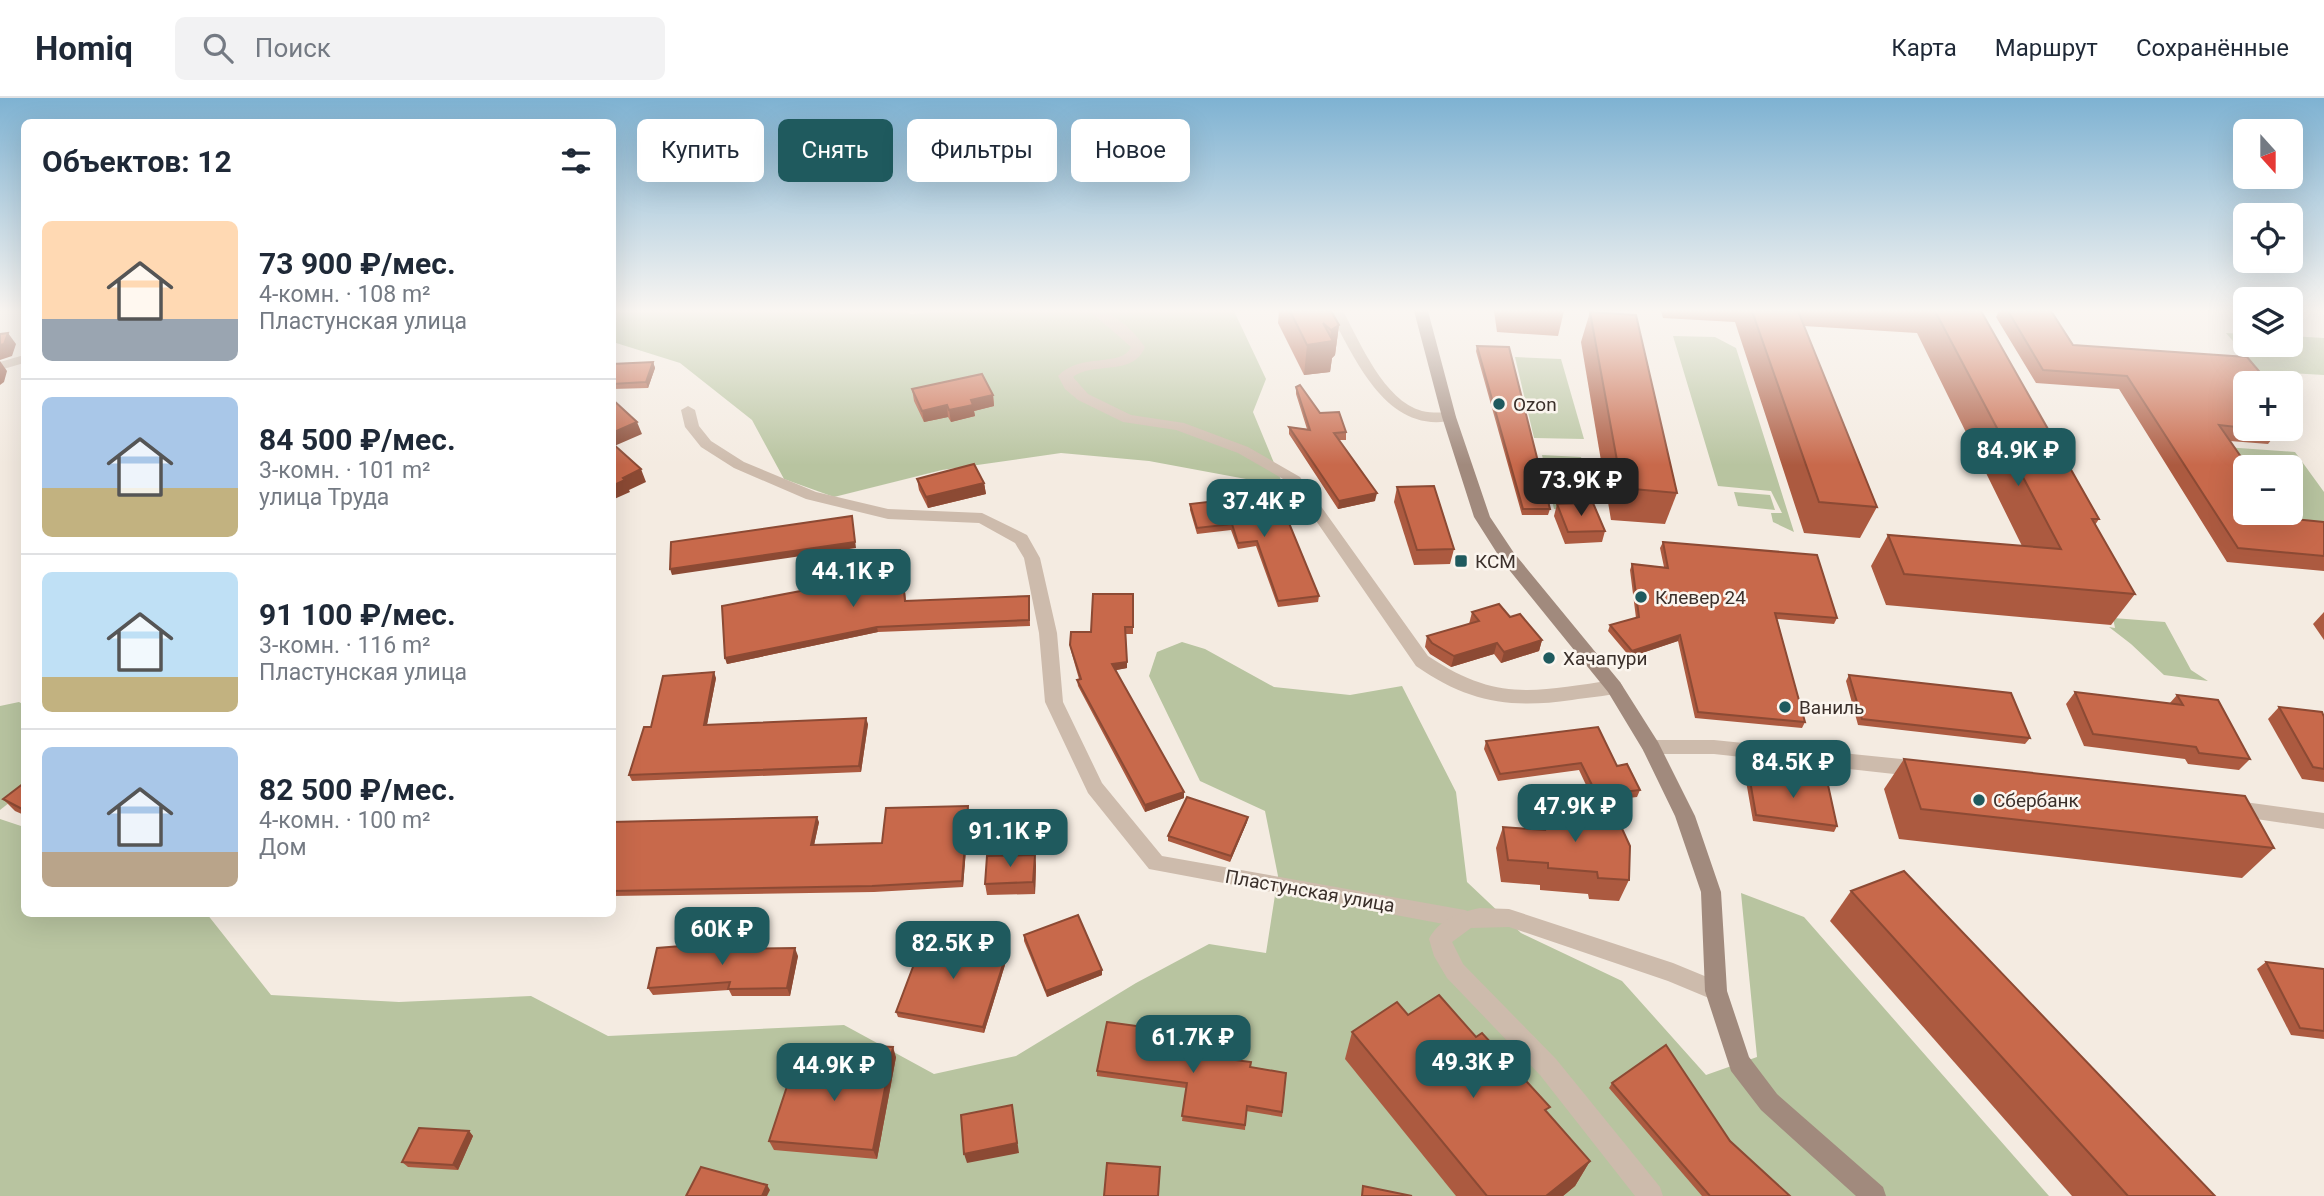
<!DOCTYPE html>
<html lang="ru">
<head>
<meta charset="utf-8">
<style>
  body { margin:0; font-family:Roboto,sans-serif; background:#f2f2f3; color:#1f2937; height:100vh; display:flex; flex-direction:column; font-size:26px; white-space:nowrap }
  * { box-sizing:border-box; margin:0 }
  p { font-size:23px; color:#747a83 }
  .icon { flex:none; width:38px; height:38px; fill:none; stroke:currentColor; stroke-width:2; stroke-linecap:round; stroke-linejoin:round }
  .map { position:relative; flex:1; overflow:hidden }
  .details { position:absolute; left:21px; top:21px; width:595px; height:798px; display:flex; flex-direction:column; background:#fff; border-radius:10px; box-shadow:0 7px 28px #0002 }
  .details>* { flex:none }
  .guide { position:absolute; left:637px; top:21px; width:665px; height:63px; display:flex; gap:14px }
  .needle { width:46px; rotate:159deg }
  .fabs { position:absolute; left:2233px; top:21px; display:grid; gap:14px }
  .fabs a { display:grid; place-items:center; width:70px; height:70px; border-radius:10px; background:#fff; box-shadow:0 7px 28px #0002; font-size:35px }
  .price { position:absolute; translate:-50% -60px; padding:0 16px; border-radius:14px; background:#1f5a5e; color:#fff; font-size:23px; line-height:46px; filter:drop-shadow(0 2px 4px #0008) }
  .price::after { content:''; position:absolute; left:50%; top:42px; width:21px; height:16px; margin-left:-10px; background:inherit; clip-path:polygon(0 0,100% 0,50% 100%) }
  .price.current { background:#222; color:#fff }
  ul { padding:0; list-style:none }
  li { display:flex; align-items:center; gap:21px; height:175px; padding:0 21px }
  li+li { border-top:2px solid #e0e1e3 }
  li span { display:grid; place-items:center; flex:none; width:196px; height:140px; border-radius:10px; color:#555 }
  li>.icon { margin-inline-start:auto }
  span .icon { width:84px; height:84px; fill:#fffc; stroke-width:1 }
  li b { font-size:30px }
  h2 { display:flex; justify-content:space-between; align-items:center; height:84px; padding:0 21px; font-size:30px }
  .chip { padding:0 24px; border-radius:10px; background:#fff; box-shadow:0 7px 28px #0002; font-size:24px; line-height:63px }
  .chip.current { background:#1f5a5e; color:#fff }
  header { display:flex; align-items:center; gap:42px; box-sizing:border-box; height:98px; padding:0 35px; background:#fff; border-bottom:2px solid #e0e1e3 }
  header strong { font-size:33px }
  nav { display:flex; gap:38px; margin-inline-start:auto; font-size:24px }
  .search { width:490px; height:63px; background:#f2f2f3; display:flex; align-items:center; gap:18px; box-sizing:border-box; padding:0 24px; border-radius:10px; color:#747a83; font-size:26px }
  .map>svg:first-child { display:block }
  .green { fill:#b8c4a0 }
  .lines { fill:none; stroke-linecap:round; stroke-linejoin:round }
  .minor { fill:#cdbbac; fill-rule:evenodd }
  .tertiary { fill:#cdbbac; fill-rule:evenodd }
  .secondary { fill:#a18a7d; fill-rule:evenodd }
  .wall { fill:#ac5a40 }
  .shaded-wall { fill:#8c4a34 }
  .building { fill:#c8694b; stroke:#8c4a34; stroke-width:2 }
  .poi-dot { fill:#1f5a5e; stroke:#fbf5ee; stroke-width:2.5 }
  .labels { text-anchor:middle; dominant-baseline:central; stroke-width:5; stroke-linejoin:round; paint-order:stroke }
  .poi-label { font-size:19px; fill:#3b302b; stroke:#fbf5ee; text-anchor:start }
  .street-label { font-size:19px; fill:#3b302b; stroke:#fbf5ee }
</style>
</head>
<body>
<header>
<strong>Homiq</strong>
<div class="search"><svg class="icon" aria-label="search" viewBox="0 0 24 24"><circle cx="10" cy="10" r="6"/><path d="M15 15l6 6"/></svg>Поиск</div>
<nav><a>Карта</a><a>Маршрут</a><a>Сохранённые</a></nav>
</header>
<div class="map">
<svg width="2324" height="1098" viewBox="0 0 2324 1098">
  <rect width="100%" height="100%" fill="#f4ebe1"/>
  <g class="green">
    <polygon points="613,213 903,213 910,216 953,213 1234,213 1266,281 1253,314 1286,394 1270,393 1246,381 1149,363 1061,355 942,372 834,399 784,381 752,322 680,265 613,244"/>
    <polygon points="2226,235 2245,236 2245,247 2291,247 2291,238 2324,240 2324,277 2259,273"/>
    <polygon points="1673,238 1715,239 1736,250 1794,434 1773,424 1771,415 1782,415 1771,393 1718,388"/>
    <polygon points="1515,259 1561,261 1584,341 1534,340"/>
    <polygon points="2225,349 2295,354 2324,394 2324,436 2285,433 2272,415 2291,415 2291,369 2245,369"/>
    <polygon points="1542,357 1581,359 1595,413 1554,411"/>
    <polygon points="1734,394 1770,397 1775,412 1738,408"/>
    <polygon points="2113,520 2165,524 2191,572 2208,583 2164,577 2131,546 2109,529 2115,530"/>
    <polygon points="1182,544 1205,551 1274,589 1350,597 1402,588 1456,694 1467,784 1521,835 1622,883 1706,977 1757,959 1741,795 1804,819 2049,1098 0,1098 0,721 24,729 24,816 207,816 271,897 399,904 531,898 608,938 844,927 934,976 1016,958 1136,885 1209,846 1266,855 1278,778 1265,713 1200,683 1149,578 1157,554"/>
    <polygon points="19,604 24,607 24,693 0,712 0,608"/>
  </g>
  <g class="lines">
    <g class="minor">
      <path d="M1090,213c24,0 41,17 55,36 -12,30 -50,14 -72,30l15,17 43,21 53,8 64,24 52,30 128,179c70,47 108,35 186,24l6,2 3,5 -3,5c-15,5 -32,5 -48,8 -63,9 -104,2 -156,-34l-126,-183 -52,-30 -62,-23 -53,-8 -45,-22 -13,-11 -7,-13c22,-24 64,-8 73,-29z"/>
      <path d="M1329,213h14c17,31 41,90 79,100 10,3 22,0 32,3l2,3 -2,3c-68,16 -99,-62 -125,-109z"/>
      <polygon points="24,257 24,265 0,272 0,264"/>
      <polygon points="688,308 695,312 699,328 711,343 744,364 816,394 888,411 982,415 1027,437 1040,460 1057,535 1063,604 1102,685 1162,758 1465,812 1472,815 1476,821 1472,827 1465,830 1149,771 1088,695 1045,604 1039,535 1024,460 1015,445 979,425 888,421 806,401 734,370 701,349 685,329 681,312"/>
      <polygon points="1651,642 1714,642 1921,663 1928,666 1931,671 1928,676 1921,679 1714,656 1651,656 1644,654 1642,649 1644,644"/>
      <polygon points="2230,702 2324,715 2324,731 2223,716 2220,710 2223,704"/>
    </g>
    <path class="tertiary" d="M1480,810l29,1 164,54 51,21 3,7 -3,7 -8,3 -48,-20 -159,-54 -38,1 -19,14 11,22 93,95 104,128 3,9h-28l-95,-121 -93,-97 -13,-22 -5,-17c9,-19 31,-27 51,-31z"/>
    <polygon class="secondary" points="1414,213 1428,213 1456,319 1490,419 1514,455 1620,584 1658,644 1695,718 1721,794 1727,893 1749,959 1777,996 1883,1089 1886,1098 1856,1098 1761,1012 1731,973 1705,893 1701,794 1675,718 1643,652 1608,594 1502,463 1474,419 1442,319"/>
  </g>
  <g class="wall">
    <polygon points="1279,213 1331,213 1339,227 1335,257 1332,260 1330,274 1304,277 1278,225"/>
    <polygon points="1494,213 1564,213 1558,238 1497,234"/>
    <polygon points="1661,213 1981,213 2099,421 2095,427 2135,496 2111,527 1886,507 1871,468 1888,437 2022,448 1917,235 1804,228 1877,409 1860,440 1804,435 1735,224 1663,220"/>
    <polygon points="1999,213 2051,213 2073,247 2245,285 2245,331 2277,331 2279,332 2268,346 2230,343 2284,420 2324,424 2324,473 2227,464 2119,291 2036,285 1996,219"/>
    <polygon points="1590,214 1677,395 1665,426 1611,422 1581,244"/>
    <polygon points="1477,248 1550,411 1548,417 1522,417 1476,253"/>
    <polygon points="653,264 655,270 648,290 612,291 612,266"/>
    <polygon points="1296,289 1320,315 1346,334 1346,342 1339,342 1375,403 1338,411 1289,336 1289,329 1307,331 1296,296"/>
    <polygon points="912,291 993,297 994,308 974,313 975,318 951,324 948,319 924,324 914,303"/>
    <polygon points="917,381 984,385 986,396 928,410 919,392"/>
    <polygon points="1397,389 1454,451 1450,466 1414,467 1394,404"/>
    <polygon points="1277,396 1319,498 1318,504 1278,509 1256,448 1238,451 1231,432 1197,436 1190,412 1190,406"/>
    <polygon points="1557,406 1605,433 1602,444 1565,446 1554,418"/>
    <polygon points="1663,444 1837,520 1834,526 1777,521 1805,624 1802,630 1695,620 1678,543 1630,559 1608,533 1610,527 1636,520 1630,472 1632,466 1664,469 1660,450"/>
    <polygon points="901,457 906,503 1029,498 1030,528 878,534 727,566 725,560 848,484"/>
    <polygon points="1133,496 1133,536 1126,536 1127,570 1115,572 1184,694 1184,700 1145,714 1078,588 1077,582 1079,581 1071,553 1070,547 1091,534"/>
    <polygon points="1472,514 1510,519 1542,542 1539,553 1501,565 1494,556 1451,569 1430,556 1425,549 1427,538 1469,526"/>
    <polygon points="2324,514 2324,542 2313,526"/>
    <polygon points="1849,577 2030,640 2025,646 1858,627 1846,583"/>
    <polygon points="716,580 707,626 868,626 861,674 632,683 629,677 651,629"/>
    <polygon points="2075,594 2169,606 2177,597 2250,661 2239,672 2188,666 2185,661 2084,648 2066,606"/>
    <polygon points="2279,609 2324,619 2324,684 2302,681 2268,621"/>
    <polygon points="1486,643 1617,668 1640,692 1637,699 1594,704 1579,672 1498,683 1484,651"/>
    <polygon points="1904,661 2274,750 2242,780 1899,741 1884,691"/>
    <polygon points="1777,676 1799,683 1837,728 1834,734 1753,723 1746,683 1749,677 1774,681"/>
    <polygon points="24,685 24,717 15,713 3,701"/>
    <polygon points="1581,711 1629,782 1619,803 1589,801 1588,796 1540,792 1540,787 1501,784 1496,750 1503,729 1539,731 1543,721 1563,722 1566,716 1579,716"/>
    <polygon points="969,713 963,789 874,794 612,798 612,724 819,724 814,747 882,745"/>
    <polygon points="1248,719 1247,724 1230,764 1168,743 1168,738"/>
    <polygon points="1035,757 1036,768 1035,796 987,797 985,786"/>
    <polygon points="1851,793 2215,1098 2072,1098 1830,823"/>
    <polygon points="1024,837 1102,877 1047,899 1024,843"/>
    <polygon points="734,851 798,858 790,898 732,898 729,892 653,897 648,890"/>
    <polygon points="1008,857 984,935 898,919 896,914"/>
    <polygon points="2266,864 2324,871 2324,941 2291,937 2257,871"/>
    <polygon points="1408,917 1476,939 1590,1063 1575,1088 1563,1098 1456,1098 1345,961 1352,934"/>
    <polygon points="1159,936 1156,952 1286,975 1282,1019 1246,1013 1245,1032 1182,1023 1186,990 1097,978 1097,973"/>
    <polygon points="896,959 877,1061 774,1052 769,1043 867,968"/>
    <polygon points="1612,985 1730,1043 1790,1098 1702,1098 1609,990"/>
    <polygon points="469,1033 473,1038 458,1072 408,1069 402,1064"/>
  </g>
  <g class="shaded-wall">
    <polygon points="1339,227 1335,257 1332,260 1330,274 1304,277 1307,247 1330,244 1331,232"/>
    <polygon points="8,235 16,246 12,258 0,262 0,247"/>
    <polygon points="0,263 7,273 4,284 0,287"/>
    <polygon points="653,264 655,270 648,290 646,284"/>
    <polygon points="993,297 994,308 974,313 975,318 951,324 949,312 971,302"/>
    <polygon points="947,307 948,319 924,324 922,313"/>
    <polygon points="637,324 642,336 612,349 612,335"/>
    <polygon points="641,371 646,384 629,392 630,394 612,402 612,388 623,380"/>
    <polygon points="984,385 986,396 928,410 926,399"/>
    <polygon points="1377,395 1375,403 1338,411 1339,403"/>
    <polygon points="852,418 856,450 672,477 670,471"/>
    <polygon points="877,529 878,534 727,566 725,560"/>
    <polygon points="1680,537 1678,543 1630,559 1632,553"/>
    <polygon points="1542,542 1539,553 1501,565 1504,554"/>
    <polygon points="1497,545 1494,556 1451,569 1454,558"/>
    <polygon points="1127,564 1127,570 1112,573 1112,566"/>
    <polygon points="714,574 716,580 706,632 704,627"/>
    <polygon points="866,620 868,626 861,674 859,668"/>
    <polygon points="1184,694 1184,700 1145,714 1145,707"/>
    <polygon points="968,708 969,713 963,789 962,783"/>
    <polygon points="817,719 819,724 813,752 811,747"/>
    <polygon points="1248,719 1247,724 1230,764 1231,758"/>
    <polygon points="1035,757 1036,768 1035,796 1033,784"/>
    <polygon points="795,850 798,858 790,898 787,890"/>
    <polygon points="1008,851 1008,857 984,935 983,929"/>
    <polygon points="1102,872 1102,877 1047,899 1046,893"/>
    <polygon points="893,949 896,959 877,1061 873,1052"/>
    <polygon points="1012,1007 1019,1055 967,1065 964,1056"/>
    <polygon points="469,1033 473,1038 458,1072 453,1067"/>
    <polygon points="1590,1063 1575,1088 1563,1098 1546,1098"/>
    <polygon points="767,1087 770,1092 767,1098 762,1098"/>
  </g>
  <g class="building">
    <polygon points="1290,213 1331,213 1339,227 1331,232 1323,225 1333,243 1307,247"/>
    <polygon points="1752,213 1798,213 1877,409 1819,404"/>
    <polygon points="1935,213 1981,213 2099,421 2092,421 2135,496 1904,476 1888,437 2061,451"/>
    <polygon points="2008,213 2051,213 2073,247 2247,259 2269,285 2245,285 2245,330 2219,327 2248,369 2245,369 2245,415 2280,415 2284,420 2324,424 2324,458 2238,450 2127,278 2043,272"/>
    <polygon points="1590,214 1636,217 1677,395 1622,390"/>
    <polygon points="8,235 4,246 0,247 0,236"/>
    <polygon points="1477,248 1509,249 1550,411 1523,411"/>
    <polygon points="653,264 646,284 612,286 612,266"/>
    <polygon points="982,276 993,297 971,302 973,307 949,312 947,307 922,313 912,291"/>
    <polygon points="1300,287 1320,315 1339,314 1346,334 1334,335 1377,395 1339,403 1289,329 1310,332 1296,289"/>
    <polygon points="612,301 637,324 612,335"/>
    <polygon points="2259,331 2277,331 2279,332"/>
    <polygon points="612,345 641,371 623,380 625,382 612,388"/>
    <polygon points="974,366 984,385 926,399 917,381"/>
    <polygon points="1434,388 1454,451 1417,452 1397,389"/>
    <polygon points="1277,396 1319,498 1278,503 1257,443 1238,445 1232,426 1197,430 1190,406"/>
    <polygon points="1593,405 1605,433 1568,434 1557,406"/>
    <polygon points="852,418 855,444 670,471 671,444"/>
    <polygon points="1663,444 1817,457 1837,520 1775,515 1805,624 1698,614 1680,537 1632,553 1610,527 1639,519 1632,466 1668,470"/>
    <polygon points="900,452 905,503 1029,498 1029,522 877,529 725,560 722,508 848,484 846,459"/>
    <polygon points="1093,496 1133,496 1133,529 1125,529 1127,564 1112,566 1184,694 1145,707 1077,582 1081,581 1070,547 1071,534 1091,534"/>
    <polygon points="1499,506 1510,519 1520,516 1542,542 1504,554 1497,545 1454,558 1432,545 1427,538 1479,523 1472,514"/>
    <polygon points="714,574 704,627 866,620 859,668 629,677 644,629 651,629 663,578"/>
    <polygon points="1849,577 2011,595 2030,640 1862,621"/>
    <polygon points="2075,594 2183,607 2177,597 2218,602 2250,661 2199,655 2196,649 2093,636"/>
    <polygon points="2279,609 2322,614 2324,619 2324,671 2313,669"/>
    <polygon points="1598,629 1617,668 1627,666 1640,692 1597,697 1581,665 1500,676 1486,643"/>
    <polygon points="1904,661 2245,698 2274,750 1921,711"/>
    <polygon points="1777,676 1798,679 1799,683 1828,687 1837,728 1756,717 1749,677 1778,681"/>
    <polygon points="24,685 24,712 3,701"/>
    <polygon points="1187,699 1248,719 1231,758 1168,738"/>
    <polygon points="968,708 962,783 872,788 612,793 612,724 817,719 811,747 882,745 886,710"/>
    <polygon points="1581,711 1613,711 1630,748 1629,782 1598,780 1597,774 1548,770 1548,765 1508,762 1503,729 1545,732 1543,721 1567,722 1566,716 1582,716"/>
    <polygon points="1035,757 1033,784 985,786 987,758"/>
    <polygon points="1904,773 2215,1098 2128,1098 1851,793"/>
    <polygon points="1078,817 1102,872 1046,893 1024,837"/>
    <polygon points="925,837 1008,851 983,929 896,914"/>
    <polygon points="731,844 730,851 795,850 787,890 728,891 730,884 648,890 657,850"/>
    <polygon points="2266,864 2324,871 2324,933 2300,930"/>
    <polygon points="1439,897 1476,939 1482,935 1550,1009 1545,1012 1590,1063 1546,1098 1487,1098 1352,934 1397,904 1408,917"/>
    <polygon points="1107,924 1159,931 1156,952 1251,964 1250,969 1286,975 1282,1014 1247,1008 1245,1027 1182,1018 1187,985 1097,973"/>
    <polygon points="1666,947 1730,1043 1790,1098 1710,1098 1612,985"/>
    <polygon points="872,948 893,949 873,1052 769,1043 796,961 867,968"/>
    <polygon points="1012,1007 1017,1045 964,1056 961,1017"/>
    <polygon points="419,1030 469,1033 453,1067 402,1064"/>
    <polygon points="1107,1065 1160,1069 1158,1098 1104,1098"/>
    <polygon points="701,1069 767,1087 762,1098 686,1098"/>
    <polygon points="1363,1088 1412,1098 1362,1098"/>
  </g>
  <linearGradient id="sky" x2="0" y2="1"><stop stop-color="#7eb2d2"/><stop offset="0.58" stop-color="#faf6f2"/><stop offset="1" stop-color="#faf6f2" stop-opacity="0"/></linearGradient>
  <rect width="2324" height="367" fill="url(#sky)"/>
  <g class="poi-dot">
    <circle cx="1499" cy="306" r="7"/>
    <rect x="1454" y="456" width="14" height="14" rx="3.5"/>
    <circle cx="1641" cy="499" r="7"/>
    <circle cx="1549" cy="560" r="7"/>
    <circle cx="1785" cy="609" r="7"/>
    <circle cx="1979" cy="702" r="7"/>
  </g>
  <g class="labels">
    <g class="poi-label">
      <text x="1513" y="306">Ozon</text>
      <text x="1475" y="463">КСМ</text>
      <text x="1655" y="499">Клевер 24</text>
      <text x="1563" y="560">Хачапури</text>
      <text x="1799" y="609">Ваниль</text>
      <text x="1993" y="702">Сбербанк</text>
    </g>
    <g class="street-label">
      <text transform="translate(1310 793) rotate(10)">Пластунская улица</text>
    </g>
  </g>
</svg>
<div class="fabs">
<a><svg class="needle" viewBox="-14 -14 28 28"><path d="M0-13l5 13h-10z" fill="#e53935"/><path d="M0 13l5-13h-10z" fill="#747a83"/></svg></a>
<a><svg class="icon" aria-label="locate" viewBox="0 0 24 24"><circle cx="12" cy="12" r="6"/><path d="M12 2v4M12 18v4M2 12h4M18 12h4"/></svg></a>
<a><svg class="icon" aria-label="layers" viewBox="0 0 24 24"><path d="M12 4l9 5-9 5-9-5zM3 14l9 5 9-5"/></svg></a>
<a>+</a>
<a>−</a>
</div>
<b class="price" style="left:2018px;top:390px">84.9K ₽</b>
<b class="price current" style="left:1581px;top:420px">73.9K ₽</b>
<b class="price" style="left:1264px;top:441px">37.4K ₽</b>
<b class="price" style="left:853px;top:511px">44.1K ₽</b>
<b class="price" style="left:1793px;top:702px">84.5K ₽</b>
<b class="price" style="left:1575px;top:746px">47.9K ₽</b>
<b class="price" style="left:1010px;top:771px">91.1K ₽</b>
<b class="price" style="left:722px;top:869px">60K ₽</b>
<b class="price" style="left:953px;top:883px">82.5K ₽</b>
<b class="price" style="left:1193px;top:977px">61.7K ₽</b>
<b class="price" style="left:1473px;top:1002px">49.3K ₽</b>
<b class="price" style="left:834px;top:1005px">44.9K ₽</b>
<div class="guide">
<a class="chip">Купить</a>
<a class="chip current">Снять</a>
<a class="chip">Фильтры</a>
<a class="chip">Новое</a>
</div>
<section class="details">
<h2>Объектов: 12<svg class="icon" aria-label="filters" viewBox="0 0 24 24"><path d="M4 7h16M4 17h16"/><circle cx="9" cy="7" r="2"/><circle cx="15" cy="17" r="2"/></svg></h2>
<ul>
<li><span style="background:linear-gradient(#ffd9b3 70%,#9aa5b1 0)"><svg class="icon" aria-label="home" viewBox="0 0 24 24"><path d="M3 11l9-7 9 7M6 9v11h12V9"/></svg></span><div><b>73 900 ₽/мес.</b><p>4-комн. · 108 m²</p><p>Пластунская улица</p></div></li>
<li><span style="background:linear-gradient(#a9c7e8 65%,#c2b280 0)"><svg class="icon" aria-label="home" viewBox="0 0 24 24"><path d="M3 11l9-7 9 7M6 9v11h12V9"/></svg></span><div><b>84 500 ₽/мес.</b><p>3-комн. · 101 m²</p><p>улица Труда</p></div></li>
<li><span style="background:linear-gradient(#bfe0f5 75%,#c2b280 0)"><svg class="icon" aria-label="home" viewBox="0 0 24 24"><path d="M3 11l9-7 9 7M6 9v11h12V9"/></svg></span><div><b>91 100 ₽/мес.</b><p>3-комн. · 116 m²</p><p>Пластунская улица</p></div></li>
<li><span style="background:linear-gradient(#a9c7e8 75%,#b9a48a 0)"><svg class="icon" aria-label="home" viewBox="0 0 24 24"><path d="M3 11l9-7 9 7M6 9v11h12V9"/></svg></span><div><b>82 500 ₽/мес.</b><p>4-комн. · 100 m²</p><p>Дом</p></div></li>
</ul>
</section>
</div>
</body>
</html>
